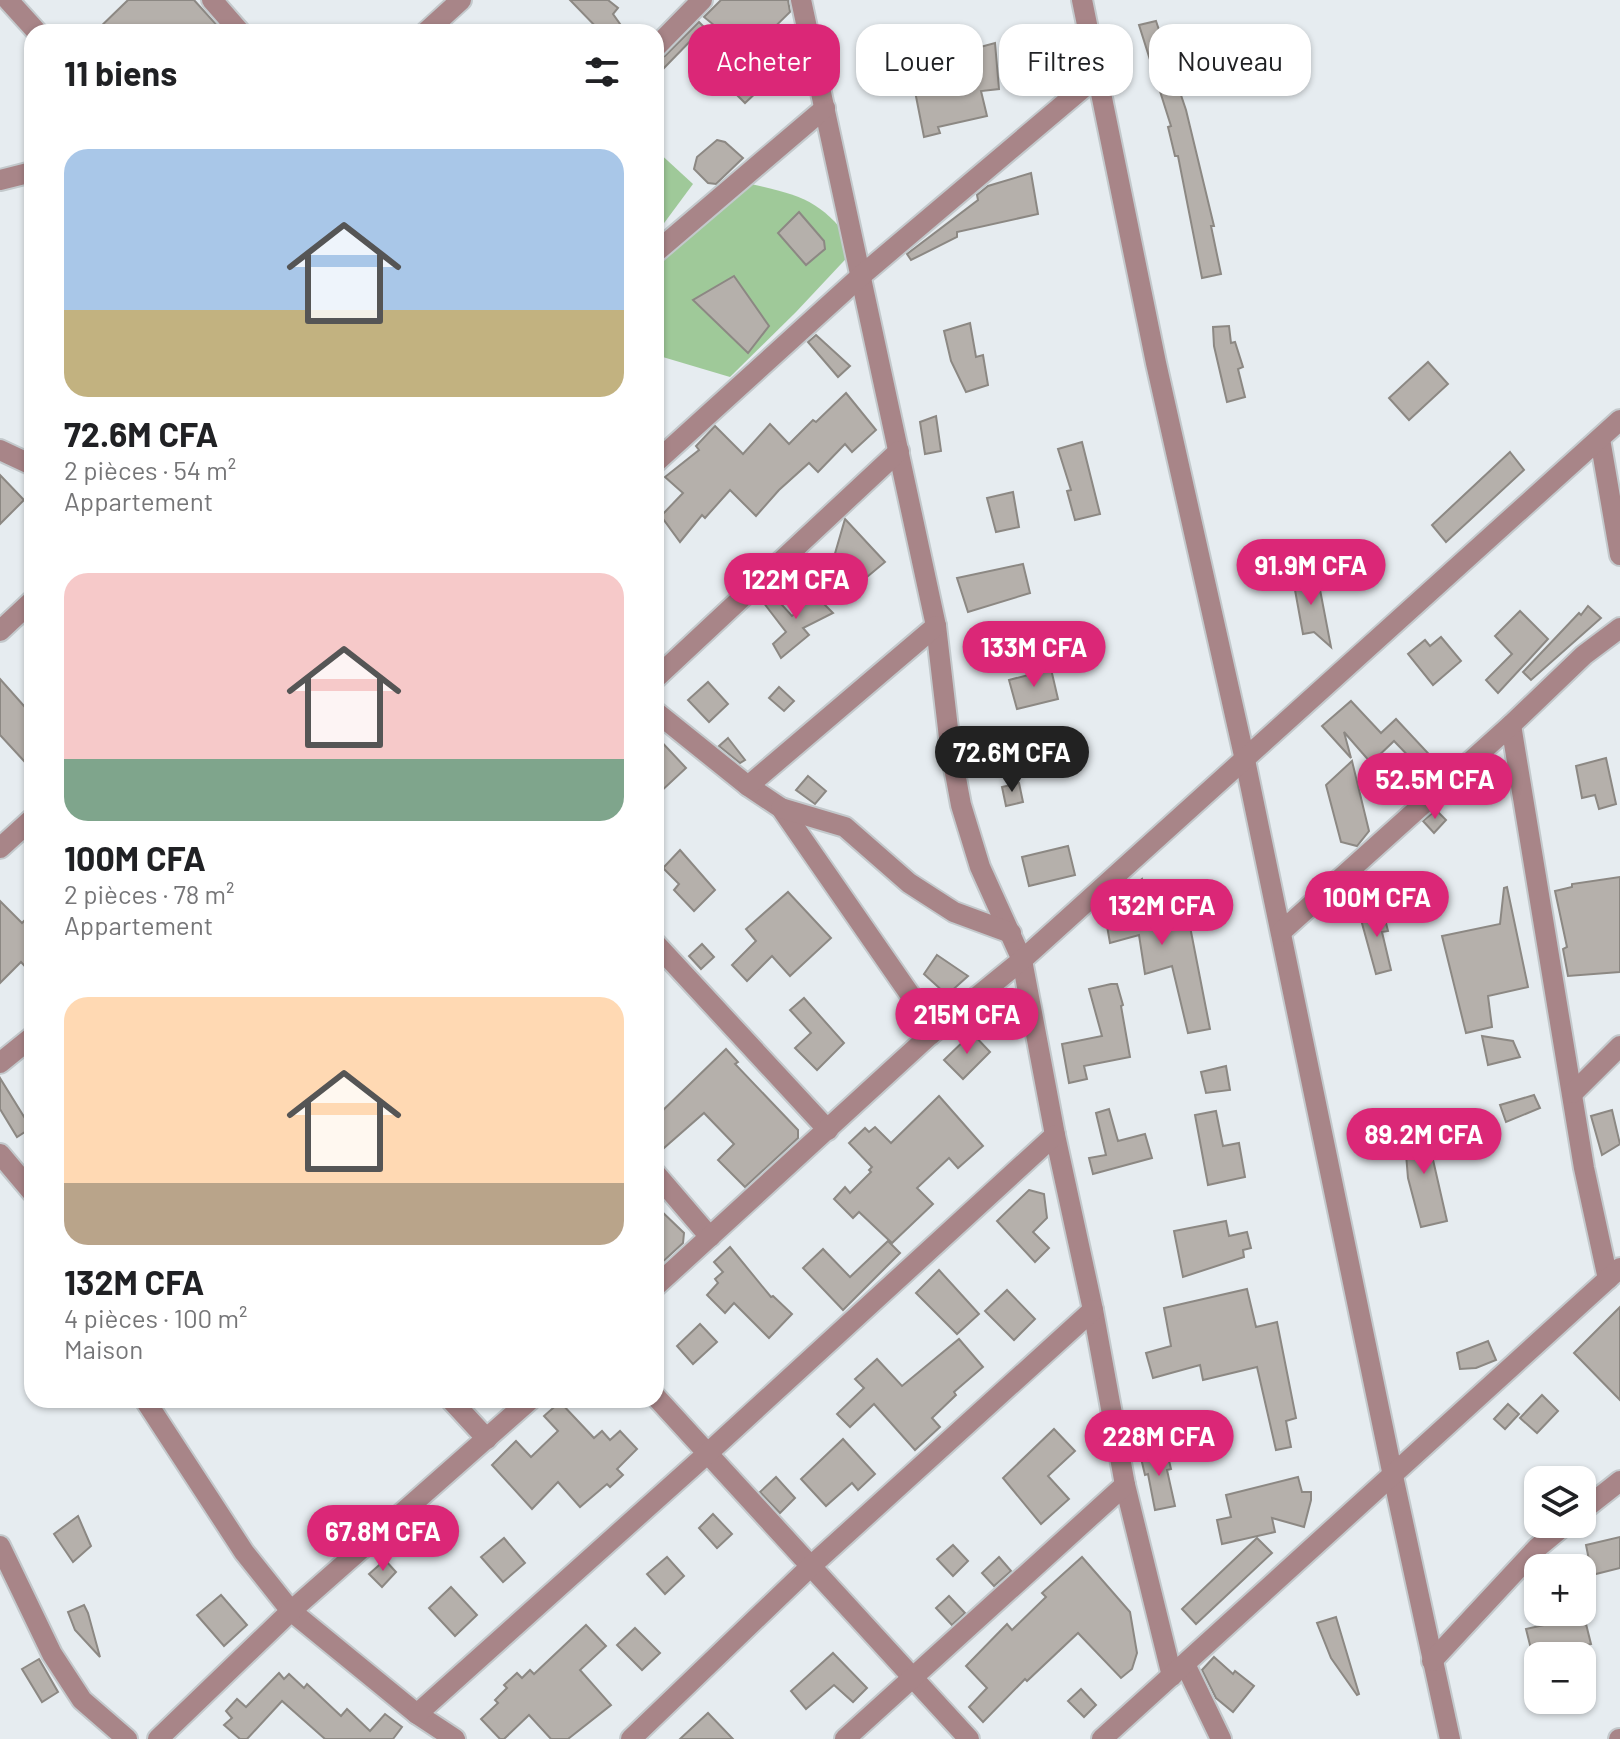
<!DOCTYPE html>
<html lang="fr">
<head>
<meta charset="utf-8">
<style>
  body { margin:0; font-family:Barlow,sans-serif; background:#f6f6f6; color:#202124; height:100vh; display:flex; flex-direction:column; font-size:30px; white-space:nowrap }
  * { box-sizing:border-box; margin:0 }
  p { font-size:26px; color:#757577 }
  .icon { flex:none; width:44px; height:44px; fill:none; stroke:currentColor; stroke-width:2; stroke-linecap:round; stroke-linejoin:round }
  .map { position:relative; flex:1; overflow:hidden }
  .sheet { position:absolute; left:24px; top:24px; width:640px; height:1384px; display:flex; flex-direction:column; background:#fff; border-radius:24px; box-shadow:0 2px 6px #0004 }
  .sheet>* { flex:none }
  .guide { position:absolute; left:688px; top:24px; width:760px; height:72px; display:flex; gap:16px }
  .buttons { position:absolute; left:1524px; top:1466px; display:grid; gap:16px }
  .buttons a { display:grid; place-items:center; width:72px; height:72px; border-radius:16px; background:#fff; box-shadow:0 2px 6px #0004; font-size:40px }
  .price { position:absolute; translate:-50% -68px; padding:0 18px; border-radius:28px; background:#db2777; color:#fff; font-size:26px; line-height:52px; filter:drop-shadow(0 2px 4px #0008) }
  .price::after { content:''; position:absolute; left:50%; top:48px; width:24px; height:18px; margin-left:-12px; background:inherit; clip-path:polygon(0 0,100% 0,50% 100%) }
  .price.active { background:#222; color:#fff }
  ul { padding:0; list-style:none }
  li { display:grid; align-content:center; gap:16px; height:424px; padding:0 40px }
  li span { display:grid; place-items:center; height:248px; border-radius:24px; color:#555 }
  li>.icon { margin-inline-start:auto }
  span .icon { width:144px; height:144px; fill:#fffc; stroke-width:1 }
  li b { font-size:34px }
  h2 { display:flex; justify-content:space-between; align-items:center; height:96px; padding:0 40px; font-size:34px }
  .tag { padding:0 28px; border-radius:24px; background:#fff; box-shadow:0 2px 6px #0004; font-size:28px; line-height:72px }
  .tag.active { background:#db2777; color:#fff }
  .map>svg:first-child { display:block }
  .green { fill:#9fc999 }
  .building { fill:#b5b0ab; stroke:#8c8883; stroke-width:2 }
  .lines { fill:none; stroke-linecap:round; stroke-linejoin:round }
  .minor-casing { stroke:#c3c9cc; stroke-width:24 }
  .minor { stroke:#a88588; stroke-width:20 }
</style>
</head>
<body>
<div class="map">
<svg width="1620" height="1739" viewBox="0 0 1620 1739">
  <rect width="100%" height="100%" fill="#e6ecf0"/>
  <g class="green">
    <polygon points="656,150 693,184 656,234"/>
    <path d="M751,184c54,12 72,18 105,64l-60,64 -66,65 -74,-22v-93z"/>
  </g>
  <g class="building">
    <polygon points="128,0 194,0 223,32 95,32"/>
    <polygon points="570,0 608,0 618,8 613,14 620,24 612,32 601,32"/>
    <polygon points="721,0 788,0 790,12 748,53 704,17"/>
    <polygon points="1156,21 1186,110 1214,226 1211,226 1221,274 1202,278 1178,156 1175,156 1168,127 1171,126 1139,25"/>
    <polygon points="699,22 704,27 664,68 656,60 665,56"/>
    <polygon points="905,32 912,65 879,75 870,43"/>
    <polygon points="995,43 999,89 981,91 987,116 938,127 940,133 924,137 910,66"/>
    <polygon points="748,53 766,71 752,82 759,90 745,103 721,79"/>
    <polygon points="717,140 725,142 743,158 716,184 708,183 694,169 697,157"/>
    <polygon points="1031,173 1038,214 957,232 957,237 911,260 907,254 978,200 977,195 988,186"/>
    <polygon points="799,212 824,241 825,249 806,265 778,233"/>
    <polygon points="734,276 769,326 748,353 693,300"/>
    <polygon points="970,323 976,357 983,355 988,385 966,392 951,361 944,331"/>
    <polygon points="1229,326 1231,343 1235,342 1243,367 1238,369 1245,397 1227,402 1214,346 1213,327"/>
    <polygon points="816,335 850,366 838,377 808,342"/>
    <polygon points="1428,362 1448,384 1409,420 1389,398"/>
    <polygon points="846,393 876,430 852,452 845,444 818,472 809,463 779,490 756,516 730,490 705,518 702,515 680,542 661,516 683,493 665,477 699,450 696,446 715,426 743,454 770,424 789,444 813,420 816,422"/>
    <polygon points="936,416 941,451 925,454 920,422"/>
    <polygon points="1082,442 1100,514 1075,520 1067,491 1071,490 1058,449"/>
    <polygon points="1510,452 1524,470 1446,542 1432,525"/>
    <polygon points="0,475 24,500 0,524"/>
    <polygon points="1013,492 1019,527 996,532 987,498"/>
    <polygon points="845,519 885,562 861,582 834,557"/>
    <polygon points="1023,564 1030,593 968,612 957,578"/>
    <polygon points="1317,574 1331,647 1314,632 1303,634 1293,579"/>
    <polygon points="812,592 833,613 803,628 809,635 781,658 773,644 786,632 763,602 772,594 792,616 801,609"/>
    <polygon points="1588,606 1601,618 1531,680 1523,672 1579,613 1581,615"/>
    <polygon points="1520,611 1548,639 1498,693 1486,680 1512,654 1495,636"/>
    <polygon points="1441,637 1461,661 1433,685 1408,654 1425,640 1430,646"/>
    <polygon points="1051,669 1058,699 1017,709 1009,680"/>
    <polygon points="0,679 32,715 32,753 24,761 0,735"/>
    <polygon points="708,682 728,704 709,722 688,700"/>
    <polygon points="779,687 794,701 784,711 769,698"/>
    <polygon points="1351,701 1381,733 1396,719 1439,765 1435,768 1439,772 1406,802 1394,788 1418,766 1394,741 1371,763 1344,732 1351,758 1322,726"/>
    <polygon points="656,736 686,768 656,796"/>
    <polygon points="728,738 745,760 740,763 719,746"/>
    <polygon points="1606,758 1616,804 1599,809 1595,795 1582,798 1576,766"/>
    <polygon points="1352,761 1369,831 1357,846 1341,842 1326,785"/>
    <polygon points="808,776 826,791 815,804 796,790"/>
    <polygon points="1019,783 1023,802 1006,806 1002,787"/>
    <polygon points="1436,810 1446,820 1434,833 1423,821"/>
    <polygon points="1068,846 1075,875 1029,886 1022,857"/>
    <polygon points="680,850 715,890 694,911 674,890 679,884 663,868"/>
    <polygon points="1620,877 1620,972 1568,976 1563,949 1567,947 1555,891 1572,887 1572,884"/>
    <polygon points="1142,879 1149,912 1186,906 1210,1029 1188,1033 1172,966 1145,974 1139,935 1110,943 1104,909"/>
    <polygon points="1507,887 1528,987 1488,996 1492,1027 1466,1033 1442,936 1500,924 1504,888"/>
    <polygon points="788,892 831,938 790,976 772,956 747,981 732,965 756,941 746,929"/>
    <polygon points="0,901 22,923 32,913 32,974 21,962 0,983"/>
    <polygon points="1382,907 1388,931 1382,932 1391,970 1376,974 1360,916"/>
    <polygon points="702,944 714,957 701,969 689,956"/>
    <polygon points="937,955 968,976 947,995 924,974"/>
    <polygon points="1111,984 1117,984 1123,1005 1121,1006 1130,1057 1084,1066 1087,1079 1069,1083 1062,1044 1102,1036 1089,989"/>
    <polygon points="804,998 844,1043 817,1070 795,1048 811,1033 790,1010"/>
    <polygon points="972,1033 990,1052 963,1079 944,1060"/>
    <polygon points="1482,1036 1513,1041 1520,1057 1488,1065"/>
    <polygon points="726,1049 738,1062 735,1064 798,1130 798,1138 745,1187 718,1160 734,1144 704,1113 656,1155 656,1117"/>
    <polygon points="1226,1066 1230,1090 1206,1093 1201,1072"/>
    <polygon points="0,1078 31,1128 17,1137 0,1109"/>
    <polygon points="1534,1095 1540,1108 1506,1122 1500,1105"/>
    <polygon points="939,1096 983,1146 958,1168 949,1158 917,1188 933,1204 892,1243 859,1212 853,1218 834,1199 845,1187 850,1193 871,1172 869,1170 872,1167 849,1143 865,1128 869,1132 875,1127 891,1143"/>
    <polygon points="1109,1109 1118,1141 1145,1134 1152,1158 1093,1174 1089,1158 1106,1155 1096,1113"/>
    <polygon points="1612,1110 1620,1144 1602,1155 1591,1116"/>
    <polygon points="1216,1111 1223,1146 1239,1143 1245,1177 1208,1185 1195,1115"/>
    <polygon points="1423,1116 1447,1221 1421,1227 1408,1178 1406,1154 1415,1153 1406,1121"/>
    <polygon points="1029,1190 1044,1194 1047,1218 1033,1232 1049,1248 1035,1262 997,1221"/>
    <polygon points="656,1206 684,1233 683,1243 656,1268"/>
    <polygon points="1226,1221 1229,1236 1247,1232 1251,1248 1243,1250 1244,1257 1183,1277 1174,1231"/>
    <polygon points="888,1241 900,1253 843,1310 803,1268 823,1249 850,1277"/>
    <polygon points="730,1247 771,1297 773,1296 792,1314 769,1338 734,1303 725,1313 707,1295 718,1283 715,1279 723,1272 714,1262"/>
    <polygon points="939,1270 979,1314 957,1334 916,1293"/>
    <polygon points="1247,1289 1256,1327 1277,1322 1296,1418 1286,1421 1291,1447 1276,1450 1257,1367 1203,1380 1200,1365 1153,1378 1146,1353 1171,1346 1164,1308"/>
    <polygon points="1007,1290 1035,1319 1014,1340 985,1311"/>
    <polygon points="1620,1307 1620,1400 1574,1353"/>
    <polygon points="700,1324 717,1342 693,1364 677,1346"/>
    <polygon points="959,1339 983,1367 954,1392 956,1395 932,1418 940,1427 915,1450 874,1404 850,1427 837,1414 864,1388 855,1379 877,1359 902,1386"/>
    <polygon points="1488,1341 1496,1360 1476,1368 1460,1369 1457,1353"/>
    <polygon points="1542,1395 1558,1411 1537,1433 1520,1418"/>
    <polygon points="560,1402 594,1438 602,1431 610,1440 620,1431 637,1449 617,1469 623,1475 610,1487 607,1484 580,1507 558,1482 532,1509 492,1465 516,1441 531,1457 558,1431 544,1416"/>
    <polygon points="1508,1404 1519,1414 1505,1429 1494,1419"/>
    <polygon points="1054,1429 1075,1451 1048,1476 1069,1499 1041,1524 1003,1478"/>
    <polygon points="843,1439 875,1474 858,1490 852,1483 826,1506 801,1479"/>
    <polygon points="1166,1448 1171,1469 1167,1470 1175,1506 1155,1510 1148,1474 1145,1475 1140,1454"/>
    <polygon points="776,1477 795,1498 780,1513 760,1492"/>
    <polygon points="1298,1477 1302,1492 1311,1492 1311,1500 1304,1527 1272,1518 1275,1532 1222,1544 1217,1520 1231,1517 1226,1495"/>
    <polygon points="713,1514 732,1534 717,1548 699,1528"/>
    <polygon points="78,1516 91,1546 73,1562 54,1534"/>
    <polygon points="1620,1537 1620,1568 1592,1575 1586,1545"/>
    <polygon points="504,1538 525,1563 503,1582 481,1557"/>
    <polygon points="1257,1538 1272,1553 1196,1624 1182,1609"/>
    <polygon points="953,1545 968,1561 953,1576 937,1559"/>
    <polygon points="667,1557 684,1576 665,1594 647,1574"/>
    <polygon points="999,1557 1011,1571 994,1586 982,1573"/>
    <polygon points="1082,1557 1130,1612 1137,1653 1132,1669 1121,1678 1078,1633 1027,1681 1025,1679 983,1722 969,1707 987,1688 966,1666 1007,1624 1012,1630 1046,1597 1042,1593"/>
    <polygon points="385,1560 396,1572 382,1587 369,1574"/>
    <polygon points="451,1587 477,1615 455,1636 429,1608"/>
    <polygon points="221,1595 247,1625 224,1646 197,1615"/>
    <polygon points="949,1596 965,1613 952,1625 936,1608"/>
    <polygon points="84,1605 88,1613 100,1657 75,1630 68,1612"/>
    <polygon points="1584,1616 1591,1644 1533,1657 1526,1629"/>
    <polygon points="1336,1617 1359,1694 1357,1695 1331,1658 1317,1623"/>
    <polygon points="586,1625 606,1646 580,1670 611,1705 568,1739 551,1739 529,1715 504,1739 500,1739 481,1719 498,1703 495,1700 507,1688 504,1685 517,1673 522,1678 530,1670 534,1674"/>
    <polygon points="635,1628 660,1653 642,1670 617,1645"/>
    <polygon points="833,1653 867,1688 853,1702 834,1685 806,1709 791,1691"/>
    <polygon points="1214,1657 1233,1674 1235,1671 1254,1686 1233,1712 1216,1698 1202,1670"/>
    <polygon points="39,1659 58,1692 42,1702 22,1669"/>
    <polygon points="279,1673 284,1679 289,1674 304,1688 307,1684 341,1716 347,1709 370,1731 385,1714 402,1727 393,1739 325,1739 282,1701 247,1739 240,1739 224,1725 232,1718 226,1711 237,1699 246,1707"/>
    <polygon points="1081,1689 1096,1705 1084,1717 1068,1701"/>
    <polygon points="708,1713 733,1739 680,1739"/>
  </g>
  <g class="lines">
    <g class="minor-casing">
      <g id="minor">
        <polyline points="8,0 37,32"/>
        <polyline points="212,0 240,32"/>
        <polyline points="801,0 936,626 950,746 961,805 980,867 1022,960 1055,1135 1093,1310 1125,1485 1172,1676"/>
        <polyline points="1082,0 1156,363 1245,760 1393,1476 1450,1739"/>
        <polyline points="426,32 461,0"/>
        <polyline points="656,47 702,0"/>
        <polyline points="0,180 32,172"/>
        <polyline points="656,252 825,108"/>
        <polyline points="1600,439 1620,555"/>
        <polyline points="0,450 32,465"/>
        <polyline points="656,462 862,275 1096,77"/>
        <polyline points="0,631 32,601"/>
        <polyline points="656,678 899,451"/>
        <polyline points="656,712 748,786 781,808 911,996 930,1035"/>
        <polyline points="1511,725 1584,1168 1608,1279"/>
        <polyline points="748,786 936,626"/>
        <polyline points="781,808 845,827 909,883 954,912 1011,933"/>
        <polyline points="0,848 32,819"/>
        <polyline points="1281,932 1511,725 1584,655 1620,628"/>
        <polyline points="656,944 828,1130"/>
        <polyline points="0,1063 32,1037"/>
        <polyline points="1573,1093 1620,1046"/>
        <polyline points="0,1154 32,1192"/>
        <polyline points="656,1174 710,1237"/>
        <polyline points="656,1286 930,1035 1022,960 1620,420"/>
        <polyline points="656,1397 969,1739"/>
        <polyline points="145,1400 244,1552 291,1611 417,1714 455,1739"/>
        <polyline points="451,1400 487,1439"/>
        <polyline points="1582,1511 1620,1481"/>
        <polyline points="0,1546 52,1654 82,1700 127,1739"/>
        <polyline points="1432,1661 1537,1548 1566,1524"/>
        <polyline points="1185,1664 1221,1739"/>
        <polyline points="417,1714 708,1453 1055,1135"/>
        <polyline points="158,1739 291,1611 530,1400"/>
        <polyline points="631,1739 811,1566 1093,1310"/>
        <polyline points="845,1739 1125,1485"/>
        <polyline points="1102,1739 1620,1268"/>
        <polyline points="1619,1739 1620,1739"/>
      </g>
    </g>
    <use href="#minor" class="minor"/>
  </g>
</svg>
<div class="buttons">
<a><svg class="icon" aria-label="layers" viewBox="0 0 24 24"><path d="M12 4l9 5-9 5-9-5zM3 14l9 5 9-5"/></svg></a>
<a>+</a>
<a>−</a>
</div>
<b class="price" style="left:1311px;top:607px">91.9M CFA</b>
<b class="price" style="left:796px;top:621px">122M CFA</b>
<b class="price" style="left:1034px;top:689px">133M CFA</b>
<b class="price active" style="left:1012px;top:794px">72.6M CFA</b>
<b class="price" style="left:1435px;top:821px">52.5M CFA</b>
<b class="price" style="left:1377px;top:939px">100M CFA</b>
<b class="price" style="left:1162px;top:947px">132M CFA</b>
<b class="price" style="left:967px;top:1056px">215M CFA</b>
<b class="price" style="left:1424px;top:1176px">89.2M CFA</b>
<b class="price" style="left:1159px;top:1478px">228M CFA</b>
<b class="price" style="left:383px;top:1573px">67.8M CFA</b>
<div class="guide">
<a class="tag active">Acheter</a>
<a class="tag">Louer</a>
<a class="tag">Filtres</a>
<a class="tag">Nouveau</a>
</div>
<section class="sheet">
<h2>11 biens<svg class="icon" aria-label="filters" viewBox="0 0 24 24"><path d="M4 7h16M4 17h16"/><circle cx="9" cy="7" r="2"/><circle cx="15" cy="17" r="2"/></svg></h2>
<ul>
<li><span style="background:linear-gradient(#a9c7e8 65%,#c2b280 0)"><svg class="icon" aria-label="home" viewBox="0 0 24 24"><path d="M3 11l9-7 9 7M6 9v11h12V9"/></svg></span><div><b>72.6M CFA</b><p>2 pièces · 54 m²</p><p>Appartement</p></div></li>
<li><span style="background:linear-gradient(#f6c9c9 75%,#7fa58c 0)"><svg class="icon" aria-label="home" viewBox="0 0 24 24"><path d="M3 11l9-7 9 7M6 9v11h12V9"/></svg></span><div><b>100M CFA</b><p>2 pièces · 78 m²</p><p>Appartement</p></div></li>
<li><span style="background:linear-gradient(#ffd9b3 75%,#b9a48a 0)"><svg class="icon" aria-label="home" viewBox="0 0 24 24"><path d="M3 11l9-7 9 7M6 9v11h12V9"/></svg></span><div><b>132M CFA</b><p>4 pièces · 100 m²</p><p>Maison</p></div></li>
</ul>
</section>
</div>
</body>
</html>
